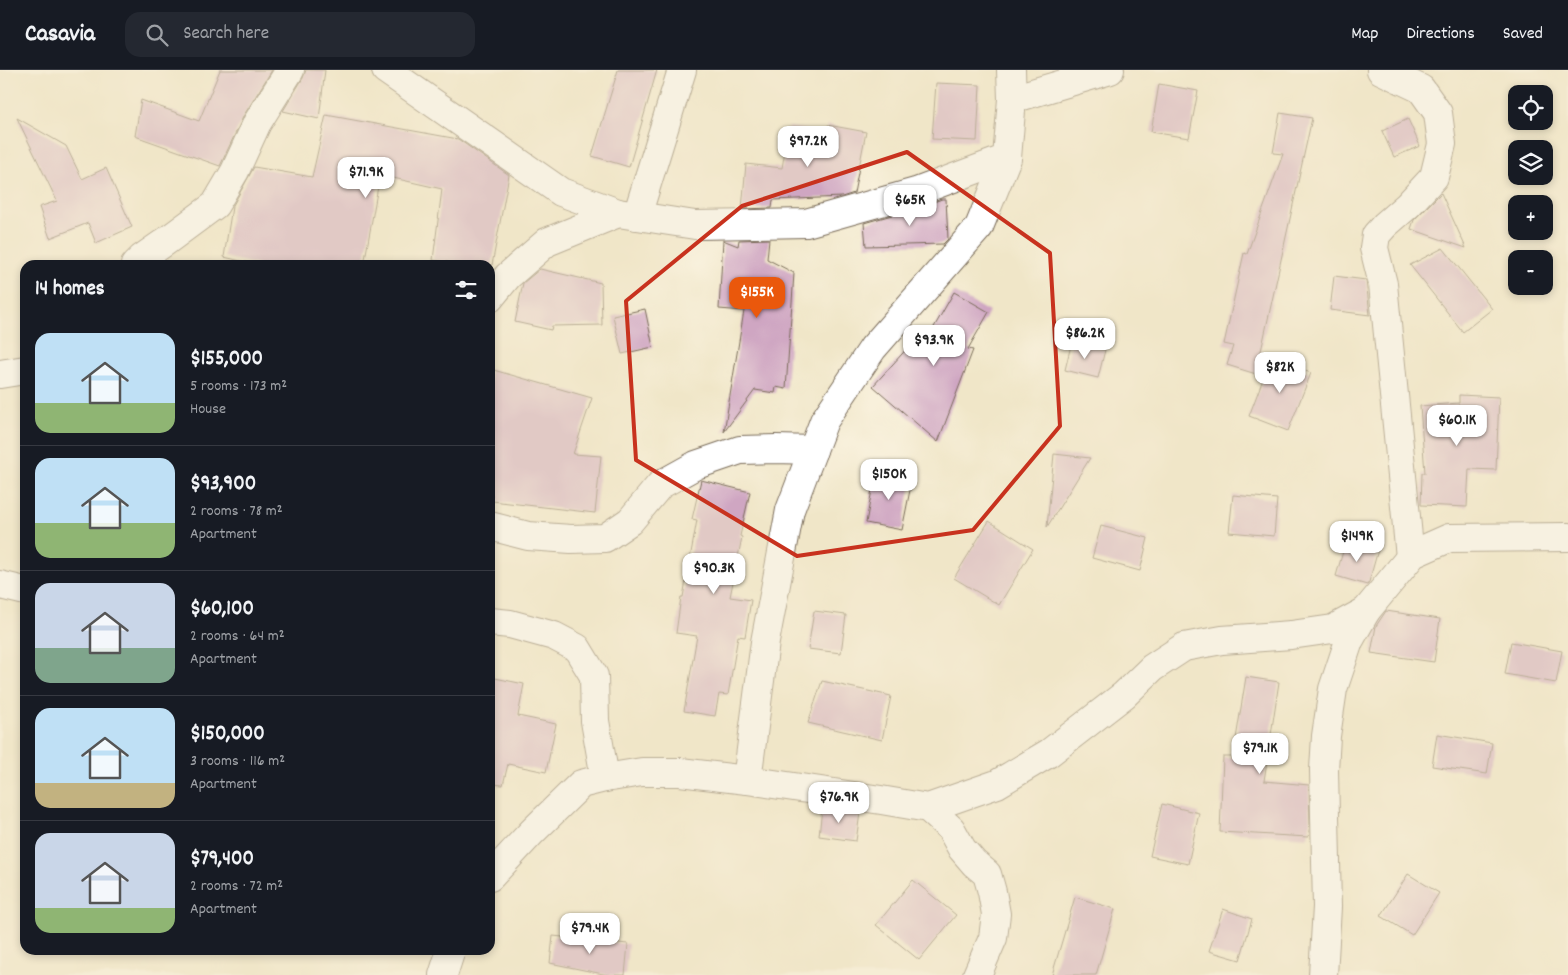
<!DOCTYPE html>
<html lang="en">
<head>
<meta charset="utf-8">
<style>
  body { margin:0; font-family:Dekko,sans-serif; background:#242831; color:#f1f3f6; height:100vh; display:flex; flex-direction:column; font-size:19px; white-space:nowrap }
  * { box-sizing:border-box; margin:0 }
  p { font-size:16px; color:#9ea1a6 }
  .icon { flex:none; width:28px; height:28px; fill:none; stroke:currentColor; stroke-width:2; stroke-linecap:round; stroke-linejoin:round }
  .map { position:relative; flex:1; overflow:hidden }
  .drawer { position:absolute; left:20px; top:190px; width:475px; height:695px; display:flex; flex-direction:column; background:#171b24; border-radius:15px; box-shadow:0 2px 8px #0003 }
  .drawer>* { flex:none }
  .fabs { position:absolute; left:1508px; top:15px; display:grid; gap:10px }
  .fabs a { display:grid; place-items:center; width:45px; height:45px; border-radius:10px; background:#171b24; box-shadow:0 2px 8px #0003; font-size:25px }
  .price { position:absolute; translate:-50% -42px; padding:0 11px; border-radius:10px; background:#fff; color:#222; font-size:16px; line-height:32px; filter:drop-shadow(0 1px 2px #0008) }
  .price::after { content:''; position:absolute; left:50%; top:30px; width:15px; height:11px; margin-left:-8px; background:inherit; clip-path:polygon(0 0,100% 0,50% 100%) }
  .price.active { background:#ea580c; color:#fff }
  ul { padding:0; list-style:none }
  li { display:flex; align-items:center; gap:15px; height:125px; padding:0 15px }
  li+li { border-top:1px solid #363941 }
  li span { display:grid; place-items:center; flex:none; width:140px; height:100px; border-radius:15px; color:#555 }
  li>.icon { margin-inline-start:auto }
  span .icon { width:60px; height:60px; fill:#fffc; stroke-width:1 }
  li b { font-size:21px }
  h2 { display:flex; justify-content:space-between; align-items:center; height:60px; padding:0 15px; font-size:21px }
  header { display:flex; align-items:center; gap:30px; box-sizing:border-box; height:70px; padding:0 25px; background:#171b24; border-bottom:1px solid #363941 }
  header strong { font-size:24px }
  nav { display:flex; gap:28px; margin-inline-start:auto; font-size:18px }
  .search { width:350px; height:45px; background:#242831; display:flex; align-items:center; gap:12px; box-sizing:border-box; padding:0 18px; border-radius:15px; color:#9ea1a6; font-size:19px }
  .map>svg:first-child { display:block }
  .building { fill:#cfa6c2 }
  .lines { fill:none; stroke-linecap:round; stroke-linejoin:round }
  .minor-casing { stroke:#7a6c5a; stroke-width:30 }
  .minor { stroke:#fff; stroke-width:28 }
  .marked { fill:none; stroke:#c8321e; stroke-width:4; stroke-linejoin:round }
</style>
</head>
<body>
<header>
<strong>Casavia</strong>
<div class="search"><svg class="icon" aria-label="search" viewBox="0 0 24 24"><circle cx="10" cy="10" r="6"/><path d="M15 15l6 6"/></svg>Search here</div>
<nav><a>Map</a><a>Directions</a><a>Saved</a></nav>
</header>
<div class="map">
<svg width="1568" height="905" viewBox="0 0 1568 905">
  <rect width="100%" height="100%" fill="#fcf5e5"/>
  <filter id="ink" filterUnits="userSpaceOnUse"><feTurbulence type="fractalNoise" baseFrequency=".02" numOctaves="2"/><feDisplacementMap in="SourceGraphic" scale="10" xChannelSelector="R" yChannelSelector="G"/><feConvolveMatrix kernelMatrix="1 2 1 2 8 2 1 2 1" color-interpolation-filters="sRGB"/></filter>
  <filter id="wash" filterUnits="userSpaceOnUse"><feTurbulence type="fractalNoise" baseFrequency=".0096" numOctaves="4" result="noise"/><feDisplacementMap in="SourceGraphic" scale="20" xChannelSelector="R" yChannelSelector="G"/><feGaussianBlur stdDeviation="1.12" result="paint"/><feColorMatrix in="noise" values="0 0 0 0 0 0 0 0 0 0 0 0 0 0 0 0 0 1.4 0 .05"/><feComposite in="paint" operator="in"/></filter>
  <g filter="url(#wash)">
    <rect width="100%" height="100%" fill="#f0e6c8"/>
    <g id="blocks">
      <g class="building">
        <polygon points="220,0 272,0 244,45 220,96 135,66 141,30 199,51"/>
        <polygon points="306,0 325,0 319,49 283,41 303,8"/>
        <polygon points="618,0 657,0 629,97 592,86"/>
        <polygon points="936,13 980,15 977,71 932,69"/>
        <polygon points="1159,14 1198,21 1189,68 1151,62"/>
        <polygon points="1280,43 1312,48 1256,304 1227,295 1233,276 1224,274 1244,183 1247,184 1283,84 1273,83"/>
        <polygon points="326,45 458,69 509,105 492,195 465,195 433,190 442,119 380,105 364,195 258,195 224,187 232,137 254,97 312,107"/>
        <polygon points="17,48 66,76 82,109 106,98 132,157 96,173 88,153 50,168 39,137 57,131"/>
        <polygon points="1408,49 1420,76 1394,87 1382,61"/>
        <polygon points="828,55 866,62 854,123 842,127 773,130 772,138 742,139 746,94 782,98 789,57 826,63"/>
        <polygon points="1441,123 1466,178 1411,159 1414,150"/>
        <polygon points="942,129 946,129 948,169 943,174 866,176 864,153 920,137"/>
        <polygon points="769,169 767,189 794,203 786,319 776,317 775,323 755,320 724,362 744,241 719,239 723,170 738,176 739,170"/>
        <polygon points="1443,178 1492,239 1463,262 1410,195"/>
        <polygon points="540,199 601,213 602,255 552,256 551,260 515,252 523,213"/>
        <polygon points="1334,206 1366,210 1370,245 1330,240"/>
        <polygon points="954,222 989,242 968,279 973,280 938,372 873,316 921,263 929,266"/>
        <polygon points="645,239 653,277 622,284 613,246"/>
        <polygon points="1072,271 1105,280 1098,308 1065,300"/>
        <polygon points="1271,288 1311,303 1288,361 1249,346"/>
        <polygon points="490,299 592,328 573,384 601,386 595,443 492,431 492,425 490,425"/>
        <polygon points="1459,325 1499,327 1496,400 1469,399 1467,437 1421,435 1422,403 1425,403 1420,336 1459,333"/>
        <polygon points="1054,384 1090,388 1047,457"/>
        <polygon points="875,403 912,410 902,460 866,453"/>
        <polygon points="701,410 750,422 740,466 742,467 730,527 751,530 745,567 738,566 728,625 719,624 715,646 684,641 697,566 676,563 681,527 683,527 697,450 692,449"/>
        <polygon points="1233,425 1277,429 1274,466 1229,462"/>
        <polygon points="989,451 1033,479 999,535 954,508"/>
        <polygon points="1101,456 1148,468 1140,501 1092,488"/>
        <polygon points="1346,471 1378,480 1369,512 1367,515 1336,506"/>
        <polygon points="814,541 846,545 841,583 808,579"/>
        <polygon points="1386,541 1440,549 1434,592 1371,583 1376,556"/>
        <polygon points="1511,572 1562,581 1556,613 1505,604"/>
        <polygon points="490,607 524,614 518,646 556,654 546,702 508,694 503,715 490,714"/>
        <polygon points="1246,607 1279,612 1264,711 1309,715 1310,755 1308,767 1220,762 1223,687 1233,687"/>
        <polygon points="822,611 891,626 882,670 808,653"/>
        <polygon points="1437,664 1492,673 1487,704 1432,696"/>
        <polygon points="1162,734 1199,743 1188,794 1150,786"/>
        <polygon points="822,738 860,743 856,771 819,766"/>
        <polygon points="1408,804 1439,823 1412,865 1381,846"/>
        <polygon points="913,810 956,845 919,890 876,855"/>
        <polygon points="1075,827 1115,839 1096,905 1052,905"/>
        <polygon points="1223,839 1252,849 1240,890 1209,881"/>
        <polygon points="553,866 628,874 625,905 608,905 550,893"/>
      </g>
    </g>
  </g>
  <g filter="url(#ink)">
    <use href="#blocks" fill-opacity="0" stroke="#7a6c5a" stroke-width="1"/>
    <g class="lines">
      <g class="minor-casing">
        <g id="minor">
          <polyline points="386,0 561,122 618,143 695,155 806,153 916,122 1007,88 1012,29 1011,0"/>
          <polyline points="1381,0 1421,19 1438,43 1442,74 1434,107 1408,135 1385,155 1376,165 1374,178 1383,214 1410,487"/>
          <polyline points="1012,29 1110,0"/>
          <polyline points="637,146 682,0"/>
          <polyline points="135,195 142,188 165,172 215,135 235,101 257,53 290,0"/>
          <polyline points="490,228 508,206 547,172 618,143"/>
          <polyline points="0,304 25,300"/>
          <polyline points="490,456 528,466 571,469 605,468 630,451 660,415 696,395 740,380 776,379 813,380"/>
          <polyline points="0,515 25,521"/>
          <polyline points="490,552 510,554 554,566 577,578 594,606 595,651 605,708"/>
          <polyline points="747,710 765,572 790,440 824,351 873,278 979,157 1007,88"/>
          <polyline points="928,738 951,759 962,779 974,793 987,804 992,822 996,844 993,868 977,905"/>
          <polyline points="490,807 532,762 581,714 605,708 642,702 680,702 747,710 881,730 928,738 997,714 1049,683 1124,625 1152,598 1184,577 1222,570 1291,565 1333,559 1366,541 1413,484 1449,468 1568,467"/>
          <polyline points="443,905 451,880"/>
          <polyline points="1323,905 1327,837 1324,700 1326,666 1333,619 1349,571 1366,541"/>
        </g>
      </g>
      <use href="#minor" class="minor"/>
    </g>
  </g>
  <path d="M0 0H1568V905H0ZM907,82l143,101 10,173 -87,104 -176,26 -161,-96 -10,-159 116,-95z" fill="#f0e6c8" fill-opacity=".55" fill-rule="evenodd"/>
  <path class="marked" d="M907,82l143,101 10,173 -87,104 -176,26 -161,-96 -10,-159 116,-95z"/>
</svg>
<div class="fabs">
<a><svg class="icon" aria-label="locate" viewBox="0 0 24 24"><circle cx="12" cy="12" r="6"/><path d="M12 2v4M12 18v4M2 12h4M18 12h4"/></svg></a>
<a><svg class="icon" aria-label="layers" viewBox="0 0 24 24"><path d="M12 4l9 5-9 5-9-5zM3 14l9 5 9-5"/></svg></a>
<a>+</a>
<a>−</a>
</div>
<b class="price" style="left:808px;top:98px">$97.2K</b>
<b class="price" style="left:366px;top:129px">$71.9K</b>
<b class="price" style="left:910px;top:157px">$65K</b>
<b class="price active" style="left:757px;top:249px">$155K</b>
<b class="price" style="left:1085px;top:290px">$86.2K</b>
<b class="price" style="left:934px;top:297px">$93.9K</b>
<b class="price" style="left:1280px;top:324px">$82K</b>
<b class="price" style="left:1457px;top:377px">$60.1K</b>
<b class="price" style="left:889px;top:431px">$150K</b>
<b class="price" style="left:1357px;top:493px">$149K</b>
<b class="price" style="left:714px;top:525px">$90.3K</b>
<b class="price" style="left:1260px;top:705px">$79.1K</b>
<b class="price" style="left:839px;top:754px">$76.9K</b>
<b class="price" style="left:590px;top:885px">$79.4K</b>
<section class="drawer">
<h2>14 homes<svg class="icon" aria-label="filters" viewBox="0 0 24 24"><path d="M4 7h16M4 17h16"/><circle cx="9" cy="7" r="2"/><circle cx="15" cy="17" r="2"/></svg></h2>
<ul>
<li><span style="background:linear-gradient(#bfe0f5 70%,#8fb573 0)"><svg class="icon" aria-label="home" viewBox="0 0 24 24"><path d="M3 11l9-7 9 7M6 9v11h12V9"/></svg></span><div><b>$155,000</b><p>5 rooms · 173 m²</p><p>House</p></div></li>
<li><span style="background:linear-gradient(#bfe0f5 65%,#8fb573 0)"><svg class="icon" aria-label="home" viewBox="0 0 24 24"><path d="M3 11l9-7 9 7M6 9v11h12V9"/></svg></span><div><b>$93,900</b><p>2 rooms · 78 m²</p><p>Apartment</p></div></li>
<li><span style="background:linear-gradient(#c9d6e8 65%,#7fa58c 0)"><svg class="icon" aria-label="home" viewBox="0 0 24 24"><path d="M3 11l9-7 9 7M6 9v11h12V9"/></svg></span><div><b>$60,100</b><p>2 rooms · 64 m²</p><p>Apartment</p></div></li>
<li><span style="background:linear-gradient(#bfe0f5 75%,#c2b280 0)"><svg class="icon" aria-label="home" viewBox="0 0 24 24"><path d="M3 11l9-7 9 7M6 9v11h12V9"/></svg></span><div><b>$150,000</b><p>3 rooms · 116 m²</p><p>Apartment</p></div></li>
<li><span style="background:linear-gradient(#c9d6e8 75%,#8fb573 0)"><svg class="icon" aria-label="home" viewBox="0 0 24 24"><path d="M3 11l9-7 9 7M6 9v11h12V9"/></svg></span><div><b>$79,400</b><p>2 rooms · 72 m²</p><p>Apartment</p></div></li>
</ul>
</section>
</div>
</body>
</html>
